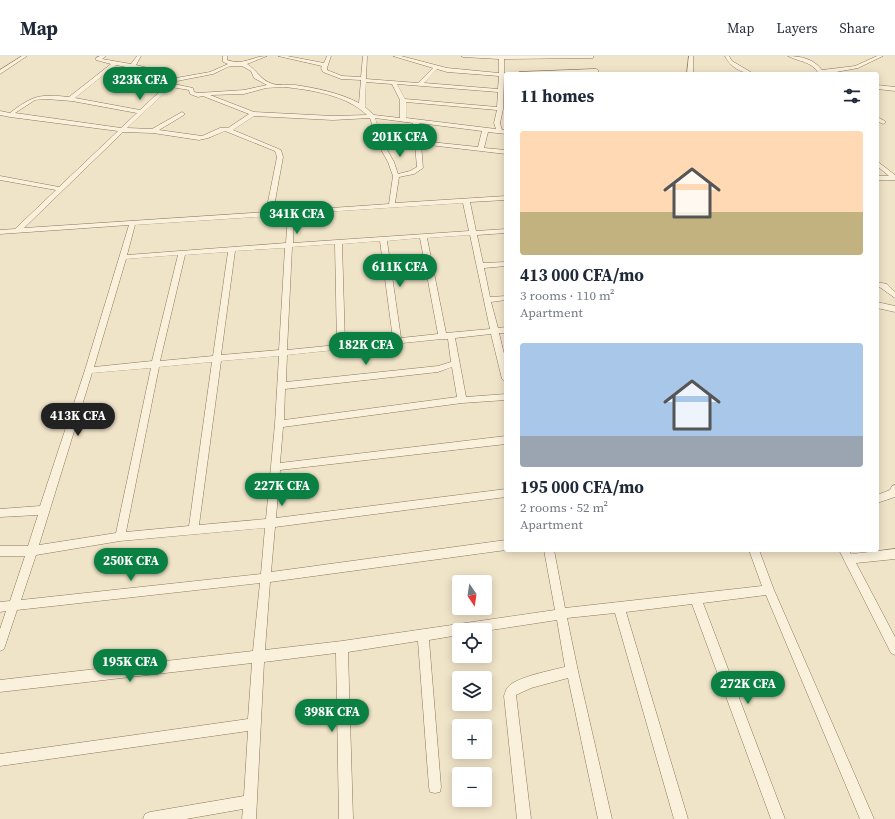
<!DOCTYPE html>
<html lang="en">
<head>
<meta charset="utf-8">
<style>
  body { margin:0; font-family:"Source Serif 4",serif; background:#f2f2f3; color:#1f2937; height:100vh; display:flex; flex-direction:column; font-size:15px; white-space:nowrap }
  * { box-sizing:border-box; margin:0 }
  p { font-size:13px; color:#747a83 }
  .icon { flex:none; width:22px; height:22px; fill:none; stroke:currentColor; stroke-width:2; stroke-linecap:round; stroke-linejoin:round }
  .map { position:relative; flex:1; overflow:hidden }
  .details { position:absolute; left:504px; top:16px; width:375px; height:480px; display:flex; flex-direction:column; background:#fff; border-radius:4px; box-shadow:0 2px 10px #0003 }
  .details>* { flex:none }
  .needle { width:26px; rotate:167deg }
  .controls { position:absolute; left:452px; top:519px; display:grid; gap:8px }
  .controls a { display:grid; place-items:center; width:40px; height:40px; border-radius:4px; background:#fff; box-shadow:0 2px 10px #0003; font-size:20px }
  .price { position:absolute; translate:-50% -34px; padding:0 9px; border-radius:14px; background:#0b8043; color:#fff; font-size:13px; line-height:26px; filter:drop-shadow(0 1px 2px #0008) }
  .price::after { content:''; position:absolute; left:50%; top:24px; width:12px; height:9px; margin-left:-6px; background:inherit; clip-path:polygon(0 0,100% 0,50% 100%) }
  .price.on { background:#222; color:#fff }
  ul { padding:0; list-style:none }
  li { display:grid; align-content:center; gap:8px; height:212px; padding:0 16px }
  li span { display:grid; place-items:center; height:124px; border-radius:4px; color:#555 }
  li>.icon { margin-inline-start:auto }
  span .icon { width:72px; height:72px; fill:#fffc; stroke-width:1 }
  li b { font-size:17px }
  h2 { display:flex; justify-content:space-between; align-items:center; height:48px; padding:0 16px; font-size:17px }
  header { display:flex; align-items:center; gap:24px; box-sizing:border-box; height:56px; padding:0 20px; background:#fff; border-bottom:1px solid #e0e1e3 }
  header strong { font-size:19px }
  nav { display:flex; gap:22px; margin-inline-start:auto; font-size:14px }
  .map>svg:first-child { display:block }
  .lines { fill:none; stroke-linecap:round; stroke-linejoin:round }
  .minor-casing { stroke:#8d765c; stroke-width:1 }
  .minor { fill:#faf1dc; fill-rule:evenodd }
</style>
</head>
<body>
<header>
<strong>Map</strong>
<nav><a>Map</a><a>Layers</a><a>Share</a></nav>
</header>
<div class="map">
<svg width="895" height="763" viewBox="0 0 895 763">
  <rect width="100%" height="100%" fill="#f0e4c8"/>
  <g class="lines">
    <g class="minor-casing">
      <g id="minor">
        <polygon points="22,0 27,0 0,18 0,14"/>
        <path d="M100,0h6l-4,3 29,5 6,-8h4l-5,9 28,7 12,6 34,-6 18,-8 -5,-2v-6h4v4c17,6 25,-4 40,-4l-20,8c11,7 13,16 26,20 6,2 15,0 22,1 21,3 45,8 64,18l2,-23 -20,-1 -18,-7 -2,-4 1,-2 -44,-10h9l37,7 3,-7h4l-4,12v2l15,6 19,1 2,-21h4l-1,23 52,4 15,-15 -40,-12h8l46,12 52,5v-14l-36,-2 -2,-1h132v2h-2l-87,1v14l4,1h-2v3l-2,-1 -1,33 -3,14 2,7h4v4l-18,-2 -4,16 22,2v4l-85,-10 2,24 -9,6 -15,3 -4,26 111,-7v4l-36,2 6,29 30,-2v4l-29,2 6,28 23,-1v4l-22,2 6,29 16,-1v4l-15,2 7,26 8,-1v6h-7l7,29v20l-4,-3 -11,-45 -36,4 11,59 40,-3v6l-44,3 -179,24 -3,36 226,-27v8l-226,26 -4,48 230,-29v8l-231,30 -4,45 235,-32v10l-236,32 -5,68 77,-9 213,-31 -11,-60h10l11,58 197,-22 -13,-36h10l15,40 100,229h-14l-94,-224 -63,8 82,216h-14l-79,-215 -66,8 62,207h-14l-59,-206 -48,5 11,53 34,148h-14l-30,-141 -37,10 -15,7 15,124h-14l-13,-123c1,-3 2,-7 4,-9 8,-10 45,-17 57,-20l-8,-47 -72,11v-1h-26v5l-30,5 12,147 -1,5 -5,1 -5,-1 -1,-5 -11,-146 -70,11 5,167h-14l-3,-166 -72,9 -8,157h-14l1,-10 -57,10h-43l2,-5 5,-2 94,-16 4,-65 -248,35v-12l248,-35 4,-56 -252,29v-12l253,-29 7,-68 -243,27 -13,39 -4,2v-22l6,-18 -6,1v-10l10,-1 15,-45h-25v-10h28l10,-31 -38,2v-8l40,-3 45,-136 44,-145 -129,9v-4l15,-1 41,-39 -56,-10v-4l59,11 59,-56 -108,-14 -10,-2v-4l10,2c23,-18 30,-19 59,-16l42,-33 -15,-4v-2zM116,9l45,9 11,6 -32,30 -65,-12zM230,10h12l9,5 3,7 13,7 -23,5 -46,3 -4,-1 -1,-4 -19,-4 3,-3 36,-7zM437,13l10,3 52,4 -1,13 -74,-6zM366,26l26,2 8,16v18l-26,-3 -9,-8zM397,28l101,8 -1,15 -92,-8zM171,31l18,3 1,4 8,3 5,-1 46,18 -21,14h-8l-18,8 -43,-6 25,-15 1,-1 -3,-2 -30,17 -25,-1zM284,31c28,3 62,8 83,28l-34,1 -79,-4 -44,-17 34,-1 22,-6zM46,43l26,2 65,12 -16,15 -106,-15 20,-13zM406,46l91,8 -3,13 2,6 -90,-11zM254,60l79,4 37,-2 9,28 9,16 5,14 -4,28 -116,8 10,-55 -2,-7 -48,-20zM375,62l38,5 4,44 -7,4 -12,3 -4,-12 -9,-16zM419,67l63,8 -4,16 -57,-6zM225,75l50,20 2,6 -11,55 -242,16 99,-96 30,1 46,7 9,-2zM463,147l6,28 -176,12 1,-29zM288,159l-2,28 -159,12 8,-30zM470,179l20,94 -44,4 -19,-95zM420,182l18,96 -37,4 -14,-97zM380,185l13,98 -48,5 -3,-100zM335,188l2,101 -50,5 5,-103zM285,192l-6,102 -58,5 14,-104zM228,196l-15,104 -53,5 25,-106zM178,199l-26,106 -58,6 32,-108zM442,283h6l3,23 -13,4 -152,16 1,-27zM279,300l-4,68 -9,95 -67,6 22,-164zM212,306l-23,164 -63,6 33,-165zM452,311l5,30 -173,23 1,-31 153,-17zM151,312l-35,165 -77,12 53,-172zM265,472l-4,46 -240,26 15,-45 84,-14z"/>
        <polygon points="689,0 693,0 693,18 687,18"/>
        <path d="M725,0h4l3,5 22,13c-12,0 -25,-8 -29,-18z"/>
        <path d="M788,0c13,0 26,3 34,14l33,-4 22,-10h6l-25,12 -33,6h-6c-7,-13 -20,-12 -31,-18z"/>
        <polygon points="596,13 598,14 598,16 516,18 519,16"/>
        <polygon points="877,29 895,31 895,35 877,33"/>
        <polygon points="877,61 885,65 886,66 883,68 877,65"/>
        <polygon points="877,105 895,119 895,124 877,124 877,120 889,120 877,110"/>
        <polygon points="877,226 887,228 895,236 895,242 881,232 877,230"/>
        <polygon points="877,246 895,250 895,256 877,252"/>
        <polygon points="895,429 895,441 877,447 877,439 890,434 892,430"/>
        <polygon points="895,493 895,503 856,507 895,581 895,599 891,597 839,494 849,494 851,498"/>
      </g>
    </g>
    <use href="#minor" class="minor"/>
  </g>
</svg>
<div class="controls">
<a><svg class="needle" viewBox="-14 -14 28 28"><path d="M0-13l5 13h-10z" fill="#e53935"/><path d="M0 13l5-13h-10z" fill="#747a83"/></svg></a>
<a><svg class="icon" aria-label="locate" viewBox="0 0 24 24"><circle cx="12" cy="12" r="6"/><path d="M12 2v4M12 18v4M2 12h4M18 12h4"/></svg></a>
<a><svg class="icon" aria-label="layers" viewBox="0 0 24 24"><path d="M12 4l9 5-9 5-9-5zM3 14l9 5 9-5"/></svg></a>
<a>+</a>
<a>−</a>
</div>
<b class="price" style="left:140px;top:45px">323K CFA</b>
<b class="price" style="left:400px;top:102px">201K CFA</b>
<b class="price" style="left:297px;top:179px">341K CFA</b>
<b class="price" style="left:400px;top:232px">611K CFA</b>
<b class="price" style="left:366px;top:310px">182K CFA</b>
<b class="price on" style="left:78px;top:381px">413K CFA</b>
<b class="price" style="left:282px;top:451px">227K CFA</b>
<b class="price" style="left:131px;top:526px">250K CFA</b>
<b class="price" style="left:130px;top:627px">195K CFA</b>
<b class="price" style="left:748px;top:649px">272K CFA</b>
<b class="price" style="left:332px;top:677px">398K CFA</b>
<section class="details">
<h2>11 homes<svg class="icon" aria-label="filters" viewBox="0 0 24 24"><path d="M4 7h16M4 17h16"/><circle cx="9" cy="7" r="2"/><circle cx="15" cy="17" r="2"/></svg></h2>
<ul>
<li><span style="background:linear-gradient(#ffd9b3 65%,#c2b280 0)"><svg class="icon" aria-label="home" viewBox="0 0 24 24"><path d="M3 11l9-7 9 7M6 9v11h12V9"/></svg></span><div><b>413 000 CFA/mo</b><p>3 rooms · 110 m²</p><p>Apartment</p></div></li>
<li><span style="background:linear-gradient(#a9c7e8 75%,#9aa5b1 0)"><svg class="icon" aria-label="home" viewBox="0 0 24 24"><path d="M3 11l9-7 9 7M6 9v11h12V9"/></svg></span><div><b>195 000 CFA/mo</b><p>2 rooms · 52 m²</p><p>Apartment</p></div></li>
</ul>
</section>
</div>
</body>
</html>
